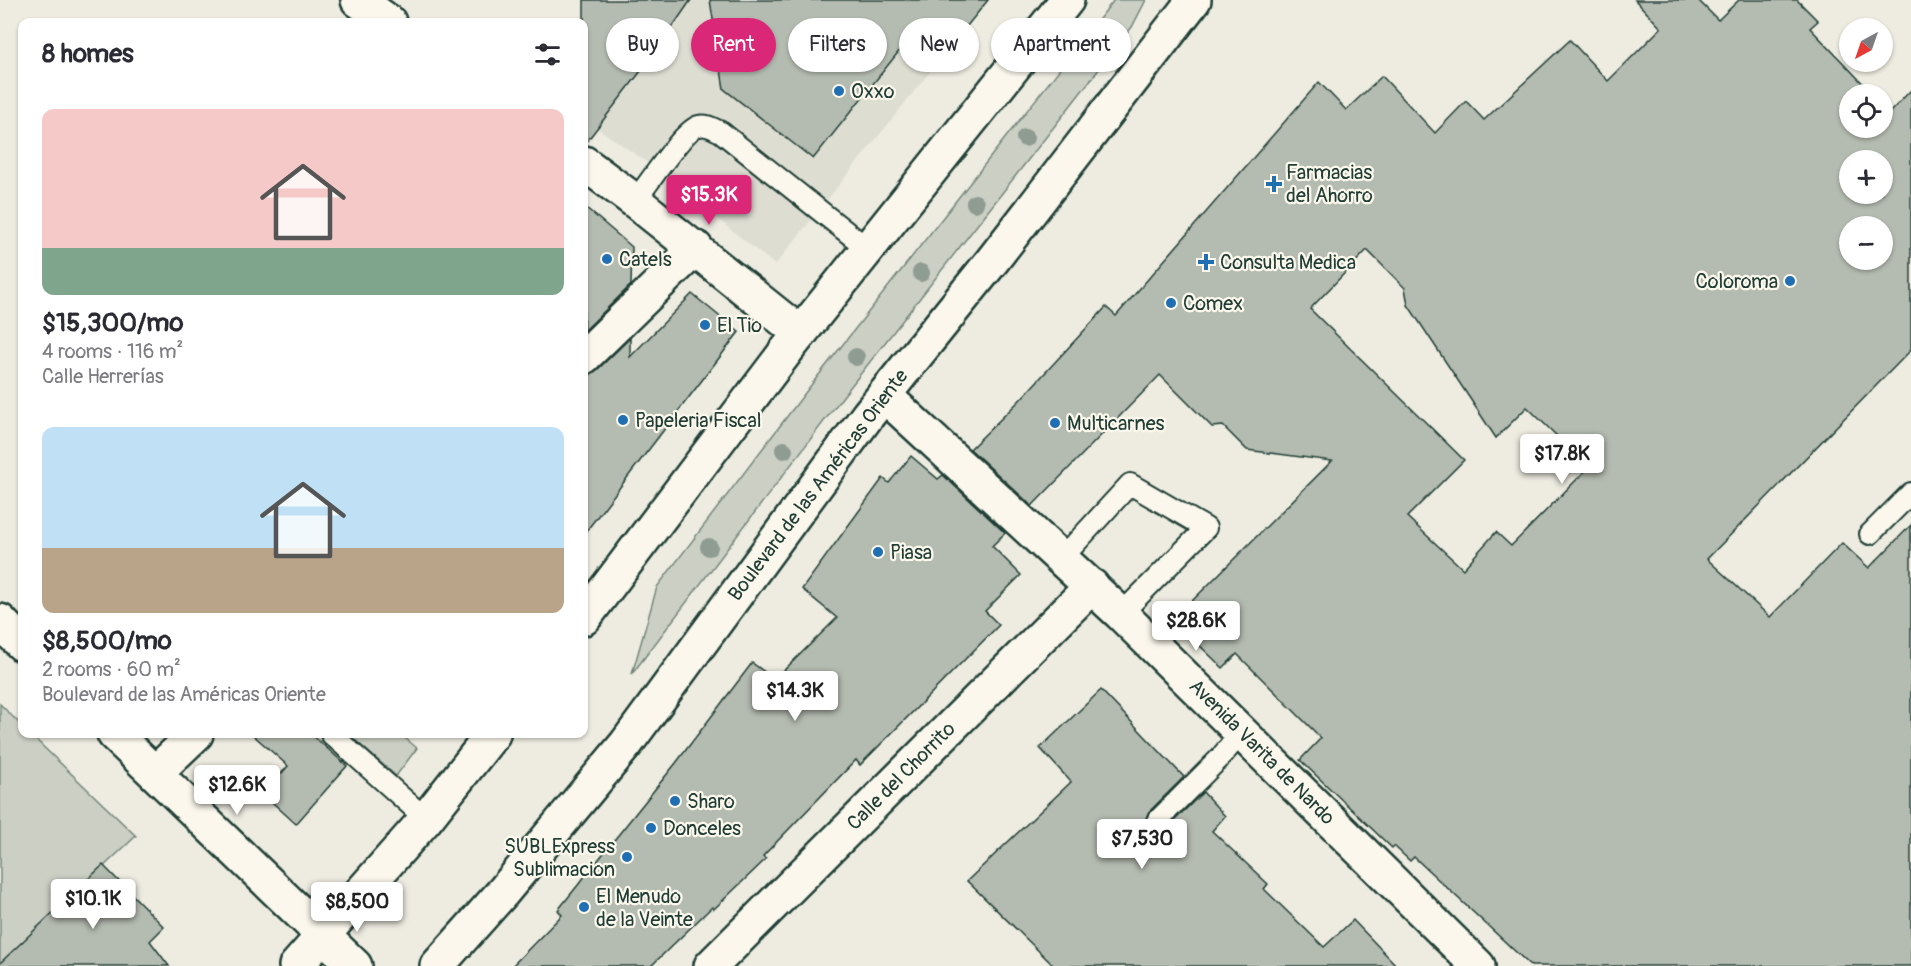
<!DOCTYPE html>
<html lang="en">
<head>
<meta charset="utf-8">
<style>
  body { margin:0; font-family:Pangolin,sans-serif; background:#f7f7f7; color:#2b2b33; height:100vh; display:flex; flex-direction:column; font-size:22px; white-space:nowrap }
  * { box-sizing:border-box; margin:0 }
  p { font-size:20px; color:#7c7c81 }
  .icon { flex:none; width:33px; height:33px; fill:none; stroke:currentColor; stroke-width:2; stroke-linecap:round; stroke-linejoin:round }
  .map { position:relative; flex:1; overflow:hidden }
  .sheet { position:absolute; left:18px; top:18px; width:570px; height:720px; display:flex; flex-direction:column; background:#fff; border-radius:12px; box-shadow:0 2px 4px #0004 }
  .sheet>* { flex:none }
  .guide { position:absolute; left:606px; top:18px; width:570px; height:54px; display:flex; gap:12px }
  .needle { width:39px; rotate:220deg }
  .fabs { position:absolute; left:1839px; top:18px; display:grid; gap:12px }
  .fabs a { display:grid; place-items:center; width:54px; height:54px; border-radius:50%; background:#fff; box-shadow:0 2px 4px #0004; font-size:30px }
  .price { position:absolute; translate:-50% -51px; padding:0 14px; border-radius:6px; background:#fff; color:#222; font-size:20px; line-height:39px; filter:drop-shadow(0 2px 3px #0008) }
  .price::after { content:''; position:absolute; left:50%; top:36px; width:18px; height:14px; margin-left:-9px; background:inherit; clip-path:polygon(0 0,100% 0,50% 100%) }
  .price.current { background:#db2777; color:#fff }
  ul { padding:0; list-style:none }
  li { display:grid; align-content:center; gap:12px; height:318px; padding:0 24px }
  li span { display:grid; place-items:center; height:186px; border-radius:12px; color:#555 }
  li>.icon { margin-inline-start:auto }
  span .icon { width:108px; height:108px; fill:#fffc; stroke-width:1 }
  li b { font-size:26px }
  h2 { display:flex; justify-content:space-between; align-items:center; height:72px; padding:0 24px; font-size:26px }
  .chip { padding:0 21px; border-radius:27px; background:#fff; box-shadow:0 2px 4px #0004; font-size:21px; line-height:54px }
  .chip.current { background:#db2777; color:#fff }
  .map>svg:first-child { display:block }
  .built { fill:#ddddd2 }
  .green { fill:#cbcfc4; stroke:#75867c; stroke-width:1.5 }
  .building { fill:#b4bbb0; stroke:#1f3d34; stroke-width:1.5; fill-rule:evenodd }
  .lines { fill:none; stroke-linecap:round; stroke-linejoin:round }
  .lane-casing { stroke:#1f3d34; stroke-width:24 }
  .street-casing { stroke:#1f3d34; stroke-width:38 }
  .secondary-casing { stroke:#1f3d34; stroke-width:38 }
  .primary-casing { stroke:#1f3d34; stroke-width:38 }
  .lane { stroke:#fbf7ec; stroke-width:20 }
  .street { stroke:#fbf7ec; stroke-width:33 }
  .secondary { stroke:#fbf7ec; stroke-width:33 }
  .primary { stroke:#fbf7ec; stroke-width:33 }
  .tree { fill:#8f9c92 }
  .poi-dot { fill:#1f6fb2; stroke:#fbf7ec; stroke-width:2 }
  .labels { text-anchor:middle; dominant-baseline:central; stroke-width:4.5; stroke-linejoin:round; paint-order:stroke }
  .poi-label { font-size:20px; fill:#1f3d34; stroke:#fbf7ec; text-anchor:start }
  .street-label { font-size:20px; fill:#1f3d34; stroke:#fbf7ec }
</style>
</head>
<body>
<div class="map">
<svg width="1911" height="966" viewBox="0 0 1911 966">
  <rect width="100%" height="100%" fill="#eeece1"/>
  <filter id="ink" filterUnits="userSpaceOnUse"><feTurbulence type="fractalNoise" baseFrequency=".0167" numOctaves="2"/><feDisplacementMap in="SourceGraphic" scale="12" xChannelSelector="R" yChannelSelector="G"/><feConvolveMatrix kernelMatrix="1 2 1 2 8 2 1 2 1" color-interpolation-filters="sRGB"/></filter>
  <g filter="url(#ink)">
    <polygon class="built" points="598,0 846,0 933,68 775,265 644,160 584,119 584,22 581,22"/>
    <g class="green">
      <polygon points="1114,0 1146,0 1132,27 844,395 632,674 657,587 818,376"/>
      <polygon points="0,704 22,726 22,734 30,734 136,836 0,964"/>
      <polygon points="348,734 400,734 417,748 396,776"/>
    </g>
    <g class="building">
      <polygon points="584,0 691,0 651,58 584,145"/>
      <polygon points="710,0 988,0 933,68 904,45 813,159 724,89"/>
      <path d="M1635,0h63l20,20 21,-20h58l21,21 -8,7 63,66h-23v34h32v-24l8,8 21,-22v260l-204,209 63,58 72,-74 27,25 42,-43v441h-380l-117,-109 -4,4 -16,-15 -2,2 -92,-88 21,-22 -84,-84 -14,14 -50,-48 159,-159 -85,-11 -24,-24 -11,1 -52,-52 -128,131 -62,-57 48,-47 88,-95 10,9 203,-234 27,28 36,-34 53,57 31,-32 18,19 86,-80 38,41 53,-53zM1850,160h32v34h-32zM1850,226h32v34h-32zM1367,250l38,38 3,17 88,133 31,-31 62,60 -78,79 -15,-14 -33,37 -56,-52 57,-57 -154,-151z"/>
      <polygon points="584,206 632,247 631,285 584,331"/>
      <polygon points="692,294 739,332 584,534 584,375 589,375 597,370 630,338 630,357"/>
      <polygon points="911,456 938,479 943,475 1005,533 992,546 1021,575 985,611 999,625 860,765 856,760 763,856 766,859 714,909 712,907 651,966 512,966 562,915 558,910 676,763 752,663 775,679 837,618 802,589 883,478 889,483"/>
      <polygon points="1101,690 1184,777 1148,813 1145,824 1149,830 1154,833 1165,830 1203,792 1225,816 1212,831 1268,884 1264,889 1324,947 1353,920 1397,966 1054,966 967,881 1071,782 1040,748"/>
      <polygon points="252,734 311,734 347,766 296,824 263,794 288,766"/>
      <polygon points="103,865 164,927 150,941 169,966 0,966 0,963"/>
    </g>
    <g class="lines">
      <g class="lane-casing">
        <g id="lane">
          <path d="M635,201c11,-14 50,-73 64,-75 8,-2 15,3 22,6l147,117"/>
          <polyline points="1870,534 1911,493"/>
          <polyline points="1062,558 1130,484 1206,528 1121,614"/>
          <polyline points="331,734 426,819"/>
          <polyline points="1157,821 1219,759 1242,732"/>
        </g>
      </g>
      <g class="street-casing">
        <g id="street">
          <polyline points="358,0 389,22"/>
          <polyline points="584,163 635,201 800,333"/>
          <polyline points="584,357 696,248"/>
          <polyline points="884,395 1121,614 1478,966"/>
          <polyline points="155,773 196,734"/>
          <polyline points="711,966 1092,586"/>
        </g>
      </g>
      <g class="secondary-casing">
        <g id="secondary">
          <polyline points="0,621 22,644"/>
          <polyline points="114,734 355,966"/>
        </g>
      </g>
      <g class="primary-casing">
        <g id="primary">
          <polyline points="584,618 787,350 1067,0"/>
          <polyline points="296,966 426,819 493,734"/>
          <polyline points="437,966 503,892 626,744 868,415 992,261 1194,0"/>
        </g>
      </g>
      <use href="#lane" class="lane"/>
      <use href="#street" class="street"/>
      <use href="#secondary" class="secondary"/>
      <use href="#primary" class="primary"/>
    </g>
    <g class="tree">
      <circle cx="1089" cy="55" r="9"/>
      <circle cx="1025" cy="138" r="9"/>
      <circle cx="975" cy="203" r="9"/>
      <circle cx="921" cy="273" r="9"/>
      <circle cx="856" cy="357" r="9"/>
      <circle cx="784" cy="450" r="9"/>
      <circle cx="709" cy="547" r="9"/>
    </g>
  </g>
  <g class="poi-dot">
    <circle cx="839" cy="91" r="6"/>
    <path d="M1271 175h6v6h6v6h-6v6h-6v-6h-6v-6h6z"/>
    <circle cx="607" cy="259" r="6"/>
    <path d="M1203 253h6v6h6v6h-6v6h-6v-6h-6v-6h6z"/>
    <circle cx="1790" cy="281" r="6"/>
    <circle cx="1171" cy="303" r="6"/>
    <circle cx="705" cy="325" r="6"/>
    <circle cx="623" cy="420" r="6"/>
    <circle cx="1055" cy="423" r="6"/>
    <circle cx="878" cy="552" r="6"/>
    <circle cx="675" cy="801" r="6"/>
    <circle cx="651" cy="828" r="6"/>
    <circle cx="627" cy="857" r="6"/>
    <circle cx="584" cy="907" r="6"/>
  </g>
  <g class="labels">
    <g class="poi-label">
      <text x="851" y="91">Oxxo</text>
      <text x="1286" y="172">Farmacias<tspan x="1286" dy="23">del Ahorro</tspan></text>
      <text x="619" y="259">Catels</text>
      <text x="1220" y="262">Consulta Medica</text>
      <text x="1778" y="281" text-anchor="end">Coloroma</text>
      <text x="1183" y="303">Comex</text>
      <text x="717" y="325">El Tio</text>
      <text x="635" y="420">Papeleria Fiscal</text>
      <text x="1067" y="423">Multicarnes</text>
      <text x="890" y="552">Piasa</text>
      <text x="687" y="801">Sharo</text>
      <text x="663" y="828">Donceles</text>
      <text x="615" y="846" text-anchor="end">SUBLExpress<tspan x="615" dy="23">Sublimacion</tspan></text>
      <text x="596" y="896">El Menudo<tspan x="596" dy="23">de la Veinte</tspan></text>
    </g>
    <g class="street-label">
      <text transform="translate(818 485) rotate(-53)">Boulevard de las Américas Oriente</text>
      <text transform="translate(1262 752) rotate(45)">Avenida Varita de Nardo</text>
      <text transform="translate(901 776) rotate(-45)">Calle del Chorrito</text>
    </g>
  </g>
</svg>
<div class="fabs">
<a><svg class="needle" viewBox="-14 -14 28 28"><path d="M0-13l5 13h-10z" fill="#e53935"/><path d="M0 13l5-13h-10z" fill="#7c7c81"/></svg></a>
<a><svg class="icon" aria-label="locate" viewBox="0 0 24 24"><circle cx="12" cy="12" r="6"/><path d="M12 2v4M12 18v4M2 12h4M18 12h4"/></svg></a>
<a>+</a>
<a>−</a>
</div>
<b class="price current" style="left:709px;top:226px">$15.3K</b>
<b class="price" style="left:1562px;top:485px">$17.8K</b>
<b class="price" style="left:1196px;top:652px">$28.6K</b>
<b class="price" style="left:795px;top:722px">$14.3K</b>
<b class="price" style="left:237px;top:816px">$12.6K</b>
<b class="price" style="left:1142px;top:870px">$7,530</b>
<b class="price" style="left:93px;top:930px">$10.1K</b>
<b class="price" style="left:357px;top:933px">$8,500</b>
<div class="guide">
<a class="chip">Buy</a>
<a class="chip current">Rent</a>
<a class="chip">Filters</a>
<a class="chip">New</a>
<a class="chip">Apartment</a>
</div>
<section class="sheet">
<h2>8 homes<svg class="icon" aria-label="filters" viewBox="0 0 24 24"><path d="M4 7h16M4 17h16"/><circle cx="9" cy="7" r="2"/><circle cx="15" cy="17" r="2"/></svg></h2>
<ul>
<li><span style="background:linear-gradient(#f6c9c9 75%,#7fa58c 0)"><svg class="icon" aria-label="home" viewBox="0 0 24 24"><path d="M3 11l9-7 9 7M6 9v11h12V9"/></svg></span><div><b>$15,300/mo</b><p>4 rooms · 116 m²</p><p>Calle Herrerías</p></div></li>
<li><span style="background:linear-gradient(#bfe0f5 65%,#b9a48a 0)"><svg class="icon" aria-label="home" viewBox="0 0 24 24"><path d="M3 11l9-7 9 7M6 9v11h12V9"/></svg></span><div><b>$8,500/mo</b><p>2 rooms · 60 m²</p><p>Boulevard de las Américas Oriente</p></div></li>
</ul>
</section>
</div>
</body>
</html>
